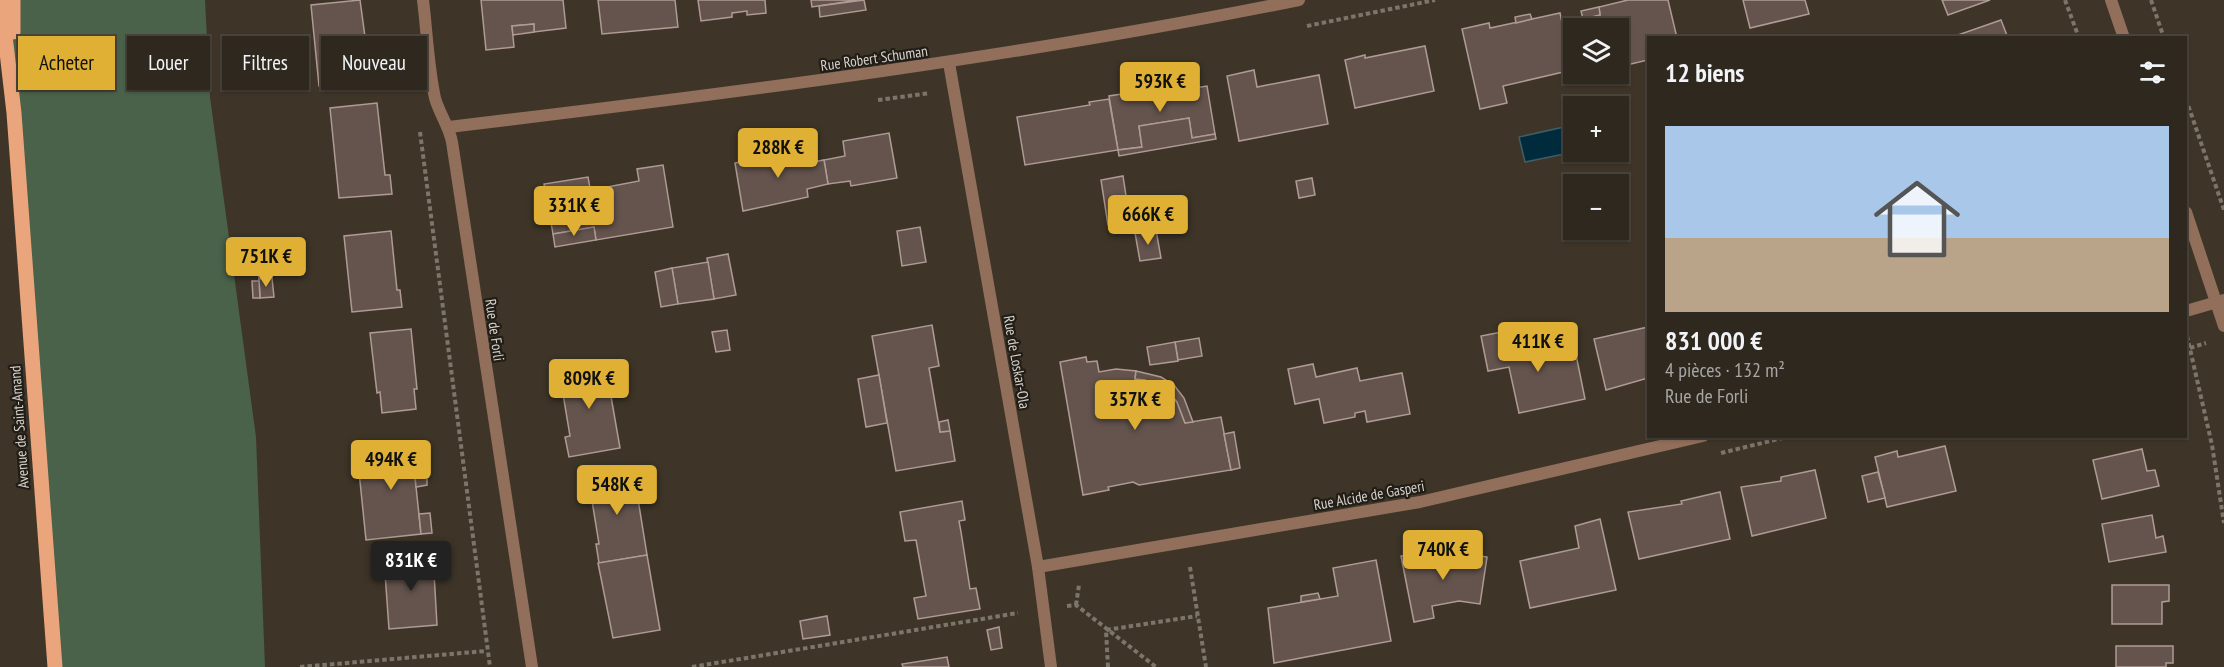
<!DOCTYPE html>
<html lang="fr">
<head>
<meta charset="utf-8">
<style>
  body { margin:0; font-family:"PT Sans Narrow",sans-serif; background:#3a342b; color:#f1f3f6; height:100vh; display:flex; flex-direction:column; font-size:22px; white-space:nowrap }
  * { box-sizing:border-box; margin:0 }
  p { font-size:20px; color:#a7a6a4 }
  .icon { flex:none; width:33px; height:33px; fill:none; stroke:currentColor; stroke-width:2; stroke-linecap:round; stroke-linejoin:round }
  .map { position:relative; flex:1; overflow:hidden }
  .panel { position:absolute; left:1647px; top:36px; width:540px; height:402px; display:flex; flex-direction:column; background:#2e281e; border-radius:0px; box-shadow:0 2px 4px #0004,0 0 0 2px #49443c }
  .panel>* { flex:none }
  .top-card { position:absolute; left:18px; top:36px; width:570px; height:54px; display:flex; gap:12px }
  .buttons { position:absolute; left:1563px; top:18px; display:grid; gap:12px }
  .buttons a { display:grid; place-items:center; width:66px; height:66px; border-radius:0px; background:#2e281e; box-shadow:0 2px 4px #0004,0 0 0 2px #49443c; font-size:30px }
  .price { position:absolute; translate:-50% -51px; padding:0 14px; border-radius:6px; background:#dfb033; color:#111; font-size:20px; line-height:39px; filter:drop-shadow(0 2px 3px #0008) }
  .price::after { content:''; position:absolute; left:50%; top:36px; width:18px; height:14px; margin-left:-9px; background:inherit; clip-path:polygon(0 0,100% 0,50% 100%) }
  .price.on { background:#222; color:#fff }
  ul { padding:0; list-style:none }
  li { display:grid; align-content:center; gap:12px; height:318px; padding:0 18px }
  li span { display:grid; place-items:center; height:186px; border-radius:0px; color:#555 }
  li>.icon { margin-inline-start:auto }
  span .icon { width:108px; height:108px; fill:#fffc; stroke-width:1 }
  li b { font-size:26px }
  h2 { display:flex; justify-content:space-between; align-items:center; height:72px; padding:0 18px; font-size:26px }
  .pill { padding:0 21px; border-radius:0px; background:#2e281e; box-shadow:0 2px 4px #0004,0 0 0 2px #49443c; font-size:21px; line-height:54px }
  .pill.on { background:#dfb033; color:#111 }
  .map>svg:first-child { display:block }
  .green { fill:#4a614a }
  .water { fill:#002b3d; stroke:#405d67; stroke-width:1.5 }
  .building { fill:#65544e; stroke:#af9b94; stroke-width:1.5 }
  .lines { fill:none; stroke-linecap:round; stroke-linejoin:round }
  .path { stroke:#7c756a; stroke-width:4; stroke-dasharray:4.5 3; stroke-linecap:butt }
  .minor { stroke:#916f5b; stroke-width:12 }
  .primary { stroke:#eba57c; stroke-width:15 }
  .labels { text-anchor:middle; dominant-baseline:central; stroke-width:4.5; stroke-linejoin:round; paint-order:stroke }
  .street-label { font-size:15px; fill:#d7d1ca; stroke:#211d17 }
</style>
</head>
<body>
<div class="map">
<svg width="2224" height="667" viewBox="0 0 2224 667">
  <rect width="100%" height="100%" fill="#3e3528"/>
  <polygon class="green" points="13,0 205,0 210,97 256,437 265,667 55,667 14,113"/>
  <polygon class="water" points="1573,125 1574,152 1525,162 1519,137"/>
  <g class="building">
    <polygon points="360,0 371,81 319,86 311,5"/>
    <polygon points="481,0 563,0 566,28 534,32 534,24 512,26 514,47 486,50"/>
    <polygon points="598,0 675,0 678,27 602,34"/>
    <polygon points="698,0 765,0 766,13 747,15 747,11 732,13 732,17 701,21"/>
    <polygon points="811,0 858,0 812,7"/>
    <polygon points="864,0 866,10 820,17 819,6"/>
    <polygon points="1628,0 1668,0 1677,38 1648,38 1648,60 1618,67 1618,28 1585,28 1583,19 1600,15 1599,7"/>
    <polygon points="1743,0 1805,0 1809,14 1750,28"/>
    <polygon points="1942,0 1990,0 1948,15"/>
    <polygon points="1599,7 1600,15 1583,19 1581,11"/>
    <polygon points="1560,13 1572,70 1503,86 1507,103 1480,109 1462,29 1489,23 1490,28"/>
    <polygon points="1530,14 1532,19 1516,23 1515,17"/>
    <polygon points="2001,20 2008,38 1955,38 1955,36"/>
    <polygon points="534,24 534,32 513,35 512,26"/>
    <polygon points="1425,46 1434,91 1355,108 1345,60 1365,55 1365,58"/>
    <polygon points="1254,70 1257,87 1319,75 1328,124 1239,141 1227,76"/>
    <polygon points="1207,86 1215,134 1192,138 1189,118 1139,126 1142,147 1118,150 1109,96 1155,89 1156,94"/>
    <polygon points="1109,99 1118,150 1025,165 1017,117 1090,105 1089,102"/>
    <polygon points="377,103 385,175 390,175 392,194 339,198 330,108"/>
    <polygon points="1189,118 1192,138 1215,134 1216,139 1119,156 1118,150 1142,147 1139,126"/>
    <polygon points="889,133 897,178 851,186 850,181 828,184 824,160 845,156 843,141"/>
    <polygon points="800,148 803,164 824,160 828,184 807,189 808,197 743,211 735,163"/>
    <polygon points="663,165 673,227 596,240 594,227 553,234 544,184 588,177 591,194 608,191 607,187 639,181 637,169"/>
    <polygon points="1123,176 1130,222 1108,225 1101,180"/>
    <polygon points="1312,178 1315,195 1299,198 1296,181"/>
    <polygon points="594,227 596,240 555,247 553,234"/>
    <polygon points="920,227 926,262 902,266 897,231"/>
    <polygon points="1156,230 1161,258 1140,261 1135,233"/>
    <polygon points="391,231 397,290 400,290 402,307 352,312 344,236"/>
    <polygon points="728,254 736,295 714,299 707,258"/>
    <polygon points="270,261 272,278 259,279 257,262"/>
    <polygon points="708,262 714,299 678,304 672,268"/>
    <polygon points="672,268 678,304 661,307 655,272"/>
    <polygon points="272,278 274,297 260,298 259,279"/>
    <polygon points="252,281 259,281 260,298 253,298"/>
    <polygon points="932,325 939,366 929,368 940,432 950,431 955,461 896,471 872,336"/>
    <polygon points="1648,327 1648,378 1606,390 1594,339"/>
    <polygon points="411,329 417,389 414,389 416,409 382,413 380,392 377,393 370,333"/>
    <polygon points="727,330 730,350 716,352 712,332"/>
    <polygon points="1502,332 1506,354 1573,340 1585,399 1519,413 1509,367 1488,371 1481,336"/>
    <polygon points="1199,338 1202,356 1178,360 1175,342"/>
    <polygon points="1175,342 1178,361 1150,365 1147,347"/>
    <polygon points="1086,357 1087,362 1097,361 1099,372 1116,369 1136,371 1135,379 1158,385 1177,402 1185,423 1221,417 1231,470 1139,485 1133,482 1108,487 1109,490 1083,495 1060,362"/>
    <polygon points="605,362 620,448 569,457 565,437 570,436 559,370"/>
    <polygon points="1313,364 1316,377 1357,368 1360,381 1402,373 1410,414 1367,422 1365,411 1355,413 1355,417 1324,423 1319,399 1295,404 1288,369"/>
    <polygon points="1136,371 1161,377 1174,385 1184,398 1193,422 1185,423 1177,402 1169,392 1145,380 1135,379"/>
    <polygon points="879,375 887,423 866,427 858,379"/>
    <polygon points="948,420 950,431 940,432 939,422"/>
    <polygon points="1234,432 1240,468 1231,470 1224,434"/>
    <polygon points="423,446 427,476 415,477 421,534 366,540 357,452"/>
    <polygon points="1945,446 1956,491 1887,507 1875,457 1897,451 1898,457"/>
    <polygon points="2142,449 2147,471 2155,470 2159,486 2102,499 2093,460"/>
    <polygon points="633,468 647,555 599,563 596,544 599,544 588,476"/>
    <polygon points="1815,470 1826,518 1752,536 1741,487 1781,481 1781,477"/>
    <polygon points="1878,472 1885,498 1868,502 1862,476"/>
    <polygon points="427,476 427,485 416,487 415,477"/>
    <polygon points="1720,492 1730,539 1639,559 1628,512 1682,504 1681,501"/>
    <polygon points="962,501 965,520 959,521 961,532 970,589 976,588 980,609 918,619 914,598 926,596 916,540 905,541 900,512"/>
    <polygon points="430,513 432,533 421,534 419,514"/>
    <polygon points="2152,515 2156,538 2163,536 2166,552 2109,562 2102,524"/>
    <polygon points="1600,519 1616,590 1530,608 1520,561 1579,548 1575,526"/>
    <polygon points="1422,552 1423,560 1458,552 1487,557 1480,604 1459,601 1432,606 1434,618 1414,622 1401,556"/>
    <polygon points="433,555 437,625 389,629 384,559"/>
    <polygon points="647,555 660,630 613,638 598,563"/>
    <polygon points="1376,560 1391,641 1274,663 1268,608 1338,596 1333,568"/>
    <polygon points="2112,585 2169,585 2169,601 2162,602 2162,624 2112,624"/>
    <polygon points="1318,593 1320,599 1301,602 1301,596"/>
    <polygon points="827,616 830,635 803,639 800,621"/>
    <polygon points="999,627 1002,648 991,650 987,630"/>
    <polygon points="2116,646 2173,646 2173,663 2166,663 2166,667 2116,667"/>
    <polygon points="947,657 949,667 903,667 902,664"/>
  </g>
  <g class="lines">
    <g class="path">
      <polyline points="2065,0 2079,38"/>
      <polyline points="2151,0 2164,38"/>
      <polyline points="1307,26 1435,0"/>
      <polyline points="2186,99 2224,210"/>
      <polyline points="878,100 930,93"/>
      <polyline points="420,132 490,667"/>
      <polyline points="2187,336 2212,445 2224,523"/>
      <polyline points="2190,348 2206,343"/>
      <polyline points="1721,453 1791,436"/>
      <polyline points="1190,567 1206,667"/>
      <polyline points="1076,605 1079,585"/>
      <polyline points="1067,606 1076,605 1156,667"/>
      <polyline points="300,667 486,651"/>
      <polyline points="692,667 1018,613"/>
      <polyline points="1108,667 1106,630 1197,616"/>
    </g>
    <g class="minor">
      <path d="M423,0c4,32 5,66 12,98 4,15 14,28 17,44l80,525"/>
      <polyline points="2111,0 2124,38"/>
      <polyline points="949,63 1038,567 1051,667"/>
      <path d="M449,127c285,-34 569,-70 850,-127"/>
      <polyline points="2186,212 2224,326"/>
      <polyline points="2186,311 2224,300"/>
      <polyline points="1038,567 1420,502 1703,436"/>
    </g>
    <g class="primary">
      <polyline points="1,0 14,113 55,667"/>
      <polyline points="13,0 13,32"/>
    </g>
  </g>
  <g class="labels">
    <g class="street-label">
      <text transform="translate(874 58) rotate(-8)">Rue Robert Schuman</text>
      <text transform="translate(495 330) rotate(82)">Rue de Forli</text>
      <text transform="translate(1017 362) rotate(80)">Rue de Loskar-Ola</text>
      <text transform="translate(19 427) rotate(-94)">Avenue de Saint-Amand</text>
      <text transform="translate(1369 495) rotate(-10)">Rue Alcide de Gasperi</text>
    </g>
  </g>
</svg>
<div class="buttons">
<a><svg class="icon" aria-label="layers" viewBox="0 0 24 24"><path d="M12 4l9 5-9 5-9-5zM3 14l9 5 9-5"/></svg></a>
<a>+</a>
<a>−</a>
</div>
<b class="price" style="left:1160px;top:113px">593K €</b>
<b class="price" style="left:778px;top:179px">288K €</b>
<b class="price" style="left:574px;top:237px">331K €</b>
<b class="price" style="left:1148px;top:246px">666K €</b>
<b class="price" style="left:266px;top:288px">751K €</b>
<b class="price" style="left:1538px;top:373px">411K €</b>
<b class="price" style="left:589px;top:410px">809K €</b>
<b class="price" style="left:1135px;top:431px">357K €</b>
<b class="price" style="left:391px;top:491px">494K €</b>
<b class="price" style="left:617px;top:516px">548K €</b>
<b class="price" style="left:1443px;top:581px">740K €</b>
<b class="price on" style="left:411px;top:592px">831K €</b>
<div class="top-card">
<a class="pill on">Acheter</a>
<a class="pill">Louer</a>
<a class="pill">Filtres</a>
<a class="pill">Nouveau</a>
</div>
<section class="panel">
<h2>12 biens<svg class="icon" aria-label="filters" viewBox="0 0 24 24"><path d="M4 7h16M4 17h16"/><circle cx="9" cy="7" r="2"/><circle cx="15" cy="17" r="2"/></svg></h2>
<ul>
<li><span style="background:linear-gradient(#a9c7e8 60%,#b9a48a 0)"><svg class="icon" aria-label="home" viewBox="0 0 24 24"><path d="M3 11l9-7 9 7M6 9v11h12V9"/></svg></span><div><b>831 000 €</b><p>4 pièces · 132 m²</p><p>Rue de Forli</p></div></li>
</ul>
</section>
</div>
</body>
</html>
